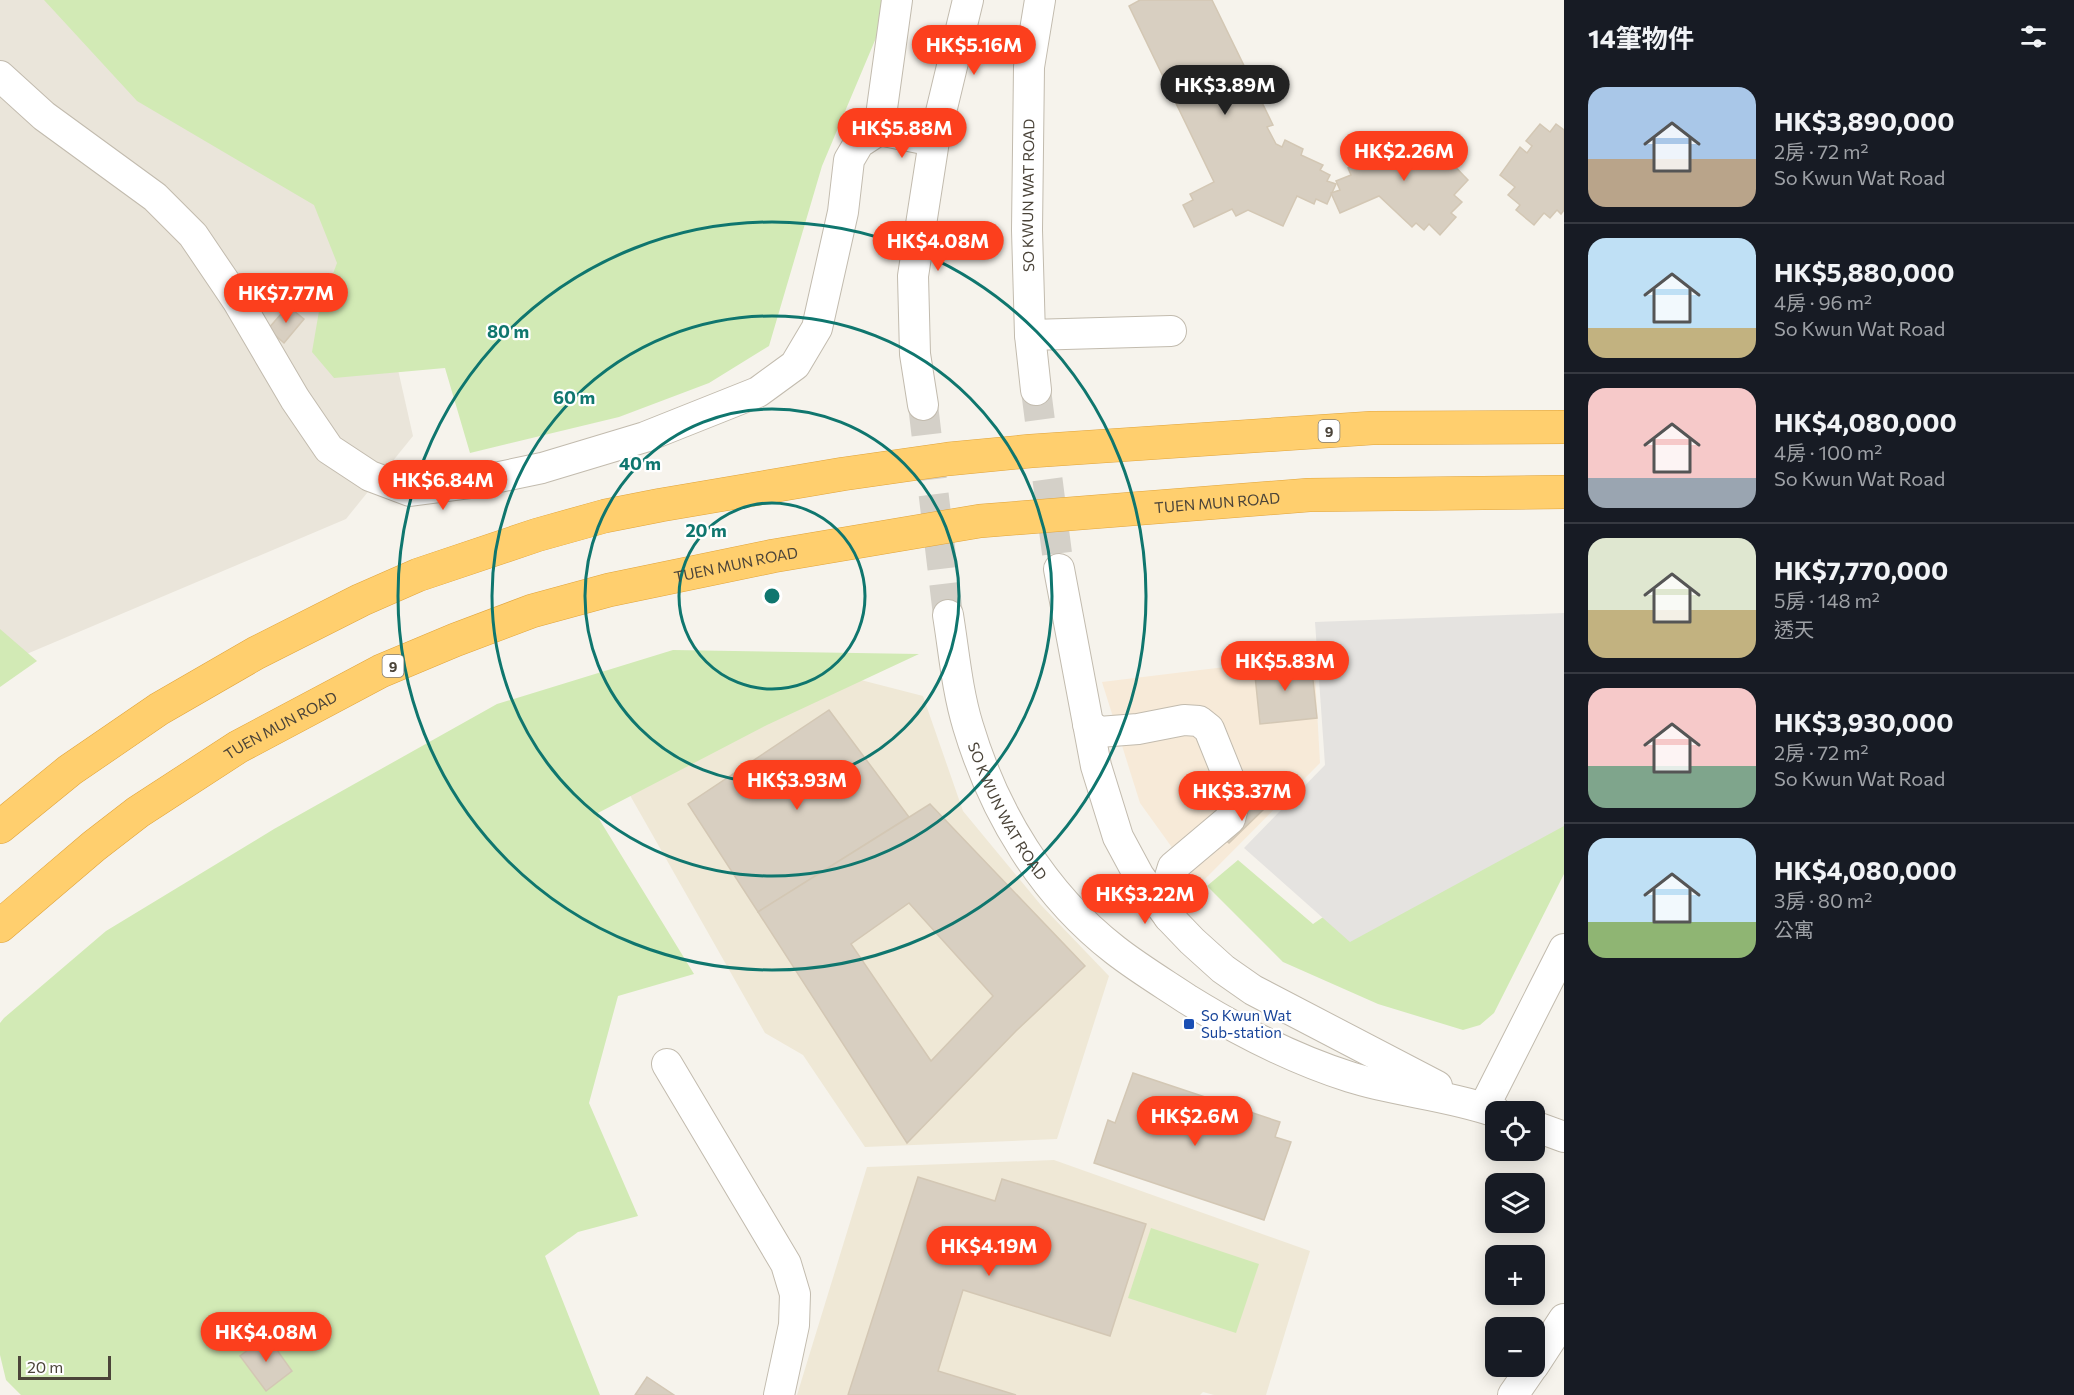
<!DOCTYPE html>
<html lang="zh-TW">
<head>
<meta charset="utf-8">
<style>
  body { margin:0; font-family:Commissioner,"Noto Sans TC",sans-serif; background:#20242c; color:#f1f3f6; height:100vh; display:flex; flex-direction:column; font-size:22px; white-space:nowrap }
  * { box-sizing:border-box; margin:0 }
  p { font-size:20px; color:#9ea1a6 }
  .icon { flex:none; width:33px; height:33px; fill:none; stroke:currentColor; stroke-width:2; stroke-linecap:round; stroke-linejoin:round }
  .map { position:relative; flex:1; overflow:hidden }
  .side { display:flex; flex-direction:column; background:#171b24; width:510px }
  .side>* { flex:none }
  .controls { position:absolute; left:1485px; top:1101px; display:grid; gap:12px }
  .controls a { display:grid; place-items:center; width:60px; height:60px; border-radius:12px; background:#171b24; box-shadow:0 3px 15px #0003; font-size:30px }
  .scale { position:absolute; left:18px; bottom:15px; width:93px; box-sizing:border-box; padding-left:6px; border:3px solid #4b4439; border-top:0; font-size:16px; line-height:21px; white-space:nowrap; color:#4b4439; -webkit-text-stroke:4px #fff; paint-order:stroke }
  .price { position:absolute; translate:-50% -51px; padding:0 14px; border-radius:21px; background:#fc3f1d; color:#fff; font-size:20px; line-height:39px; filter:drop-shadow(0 2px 3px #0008) }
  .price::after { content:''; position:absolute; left:50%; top:36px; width:18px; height:14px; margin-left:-9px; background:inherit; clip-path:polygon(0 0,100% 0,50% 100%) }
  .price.selected { background:#222; color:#fff }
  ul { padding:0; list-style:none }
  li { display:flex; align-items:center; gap:18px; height:150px; padding:0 24px }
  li+li { border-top:2px solid #363941 }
  li span { display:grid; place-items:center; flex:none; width:168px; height:120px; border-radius:18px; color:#555 }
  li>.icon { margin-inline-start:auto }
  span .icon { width:72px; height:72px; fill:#fffc; stroke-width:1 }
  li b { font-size:26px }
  h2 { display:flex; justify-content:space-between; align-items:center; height:72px; padding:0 24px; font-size:26px }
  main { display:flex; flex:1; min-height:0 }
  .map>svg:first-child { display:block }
  .residential { fill:#eae5da }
  .commercial { fill:#f7ead8 }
  .education { fill:#efe8d6 }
  .green { fill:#d2eab5 }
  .parking { fill:#e5e3e0 }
  .building { fill:#d8cfc1; stroke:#d3c7b4; stroke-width:1.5; fill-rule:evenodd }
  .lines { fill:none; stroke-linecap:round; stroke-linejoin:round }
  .minor-tunnel { stroke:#d4d0c8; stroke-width:30; stroke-dasharray:30 15; stroke-linecap:butt }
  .minor-casing { stroke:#c2bbae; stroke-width:32 }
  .highway-casing { stroke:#e0a43c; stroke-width:34 }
  .minor { stroke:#fff; stroke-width:30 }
  .highway { stroke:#ffcf6e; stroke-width:33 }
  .ring { fill:none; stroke:#0f766e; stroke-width:3 }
  .transit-dot { fill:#1a4fb4; stroke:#fff; stroke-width:2 }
  .labels { text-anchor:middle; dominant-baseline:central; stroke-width:4.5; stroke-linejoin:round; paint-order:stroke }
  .shield { fill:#fff; stroke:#817c74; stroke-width:1.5 }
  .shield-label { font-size:14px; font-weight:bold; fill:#4b4439 }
  .street-label { font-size:15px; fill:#4b4439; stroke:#fff }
  .transit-label { font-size:15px; fill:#164399; stroke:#fff; text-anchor:start }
  .centre { fill:#0f766e; stroke:#fff; stroke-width:3 }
  .ring-label { font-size:18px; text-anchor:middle; font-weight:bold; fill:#0f766e; stroke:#fff; stroke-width:4.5; stroke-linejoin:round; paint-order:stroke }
</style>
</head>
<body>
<main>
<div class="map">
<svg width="1564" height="1395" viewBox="0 0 1564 1395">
  <rect width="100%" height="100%" fill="#f6f3ec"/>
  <polygon class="residential" points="0,0 70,0 351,162 413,436 346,519 3,664 0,661"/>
  <polygon class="commercial" points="1314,656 1320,763 1199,885 1140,803 1102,682"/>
  <g class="education">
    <polygon points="818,669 923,696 963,811 1040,904 1109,976 1057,1139 865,1147 803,1055 765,1033 623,783"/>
    <polygon points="1054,1160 1310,1251 1266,1395 1214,1395 1203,1392 1200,1395 797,1395 867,1167"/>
  </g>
  <g class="green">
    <polygon points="44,0 892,0 822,166 769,346 709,383 619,417 470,453 445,368 334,378 312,352 319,311 337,263 314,205 137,101"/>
    <polygon points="0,629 37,661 0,687"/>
    <polygon points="673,650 919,654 767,725 596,814 694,974 618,996 589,1103 638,1216 578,1232 545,1256 600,1395 21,1395 6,1380 0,1355 0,1023 4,1018 106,931 274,829 497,704"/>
    <polygon points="1564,807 1564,874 1494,1013 1480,1025 1463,1030 1378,1004 1283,962 1207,886 1238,860 1313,924 1399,865"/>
    <polygon points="1151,1228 1259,1264 1236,1333 1128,1298"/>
  </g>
  <polygon class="parking" points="1564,613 1564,826 1350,942 1244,848 1325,765 1315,622"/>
  <g class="building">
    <polygon points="1140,0 1212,0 1273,125 1267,127 1276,144 1282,147 1285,140 1303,149 1301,155 1323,165 1320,170 1330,175 1327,181 1336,184 1327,204 1316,199 1314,204 1297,196 1283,226 1248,210 1236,216 1232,209 1194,227 1183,205 1193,200 1190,194 1214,182 1129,6"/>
    <polygon points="1540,124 1550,132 1556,124 1564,130 1564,210 1561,214 1557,210 1550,218 1544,213 1534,225 1516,210 1520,205 1508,195 1515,187 1500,175 1520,147 1527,153 1532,146 1526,141"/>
    <polygon points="1386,135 1389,143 1396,140 1398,145 1406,137 1413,144 1423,135 1439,150 1433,156 1439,161 1444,155 1468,180 1454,195 1462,202 1451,213 1456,217 1440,235 1429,224 1424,230 1416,223 1412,227 1379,196 1340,213 1331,193 1340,190 1336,181 1351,175 1348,168 1361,162 1359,156 1367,153 1364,144"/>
    <polygon points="298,281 316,297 303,311 285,294"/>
    <polygon points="288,306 304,319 284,343 268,329"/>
    <polygon points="1311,661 1317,718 1260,724 1254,666"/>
    <polygon points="829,710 909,817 758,912 688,804"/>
    <polygon points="1255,800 1264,809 1229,843 1220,835"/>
    <path d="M930,804l155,162 -69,65 -109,112 -149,-231zM909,903l84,93 -62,65 -80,-117z"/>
    <polygon points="1133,1073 1280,1122 1275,1137 1291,1142 1264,1220 1094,1163 1108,1120 1115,1123"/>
    <polygon points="918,1177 995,1201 1002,1179 1146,1224 1110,1336 963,1290 938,1371 1016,1395 848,1395"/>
    <polygon points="267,1336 292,1371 266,1391 240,1356"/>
    <polygon points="647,1377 674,1395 635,1395"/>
  </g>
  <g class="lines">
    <g class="minor-tunnel">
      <polyline points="1036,390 1059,569"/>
      <polyline points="923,405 948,615"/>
    </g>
    <g class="minor-casing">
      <g id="minor">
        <polyline points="0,76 44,116 155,197 193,235 237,300 295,399 329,449 370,476 410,491 471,483 542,468 645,437 758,392 795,365 817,328 843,212 849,160 859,143 879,130 934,141"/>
        <polyline points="879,130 897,0"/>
        <polyline points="1030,335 1171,331"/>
        <path id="s1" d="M1036,390l-6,-55 -3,-105 2,-163 11,-67"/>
        <polyline points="923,405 915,354 913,276 934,141 968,0"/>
        <polyline points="1059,569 1096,766 1118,837 1139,876 1169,917 1192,941 1223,969 1253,990 1437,1086"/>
        <path id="s2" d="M948,615c6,37 9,75 20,111 26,87 75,168 147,224 23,18 48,33 72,49 50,31 106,60 163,78 48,15 98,18 146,35"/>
        <polyline points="1088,724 1099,732 1138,729 1184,720 1199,721 1209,729 1236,796 1230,819 1173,867 1169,880 1169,917"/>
        <polyline points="667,1064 786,1264 795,1294 794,1325 779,1395"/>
        <polyline points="1484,1107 1564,949"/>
        <polyline points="1534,1126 1564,1137"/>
        <polyline points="1534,1365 1564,1319"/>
        <polyline points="1513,1395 1533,1366"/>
      </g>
    </g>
    <g class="highway-casing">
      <g id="highway">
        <polyline points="0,827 70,770 159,709 256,653 361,600 418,575 537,535 605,516 661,505 843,474 948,459 1031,451 1372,428 1564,427"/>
        <path id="s3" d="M0,926l94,-80 44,-34 100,-65 143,-76 74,-31 77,-29 77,-21 164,-34 207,-35 329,-26 255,-3"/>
      </g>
    </g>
    <use href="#minor" class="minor"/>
    <use href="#highway" class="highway"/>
  </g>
  <g class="ring">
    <circle cx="772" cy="596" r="93"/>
    <circle cx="772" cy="596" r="187"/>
    <circle cx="772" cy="596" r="280"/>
    <circle cx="772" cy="596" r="374"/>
  </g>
  <rect class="transit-dot" x="1183" y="1018" width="12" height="12" rx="3"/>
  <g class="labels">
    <g class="shield">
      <rect x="1318.5" y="420" width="21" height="22" rx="4.5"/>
      <rect x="382.5" y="655" width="21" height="22" rx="4.5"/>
    </g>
    <g class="shield-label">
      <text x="1329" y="431">9</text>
      <text x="393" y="666">9</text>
    </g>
    <g class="street-label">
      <text stroke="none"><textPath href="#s1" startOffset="195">SO KWUN WAT ROAD</textPath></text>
      <text stroke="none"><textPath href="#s3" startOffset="1318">TUEN MUN ROAD</textPath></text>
      <text stroke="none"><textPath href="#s3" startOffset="832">TUEN MUN ROAD</textPath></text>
      <text stroke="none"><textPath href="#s3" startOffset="346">TUEN MUN ROAD</textPath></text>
      <text stroke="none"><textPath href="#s2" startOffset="207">SO KWUN WAT ROAD</textPath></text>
    </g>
    <g class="transit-label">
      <text x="1201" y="1015">So Kwun Wat<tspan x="1201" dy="17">Sub-station</tspan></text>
    </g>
  </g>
  <circle cx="772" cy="596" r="9" class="centre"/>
  <g class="ring-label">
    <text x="508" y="338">80 m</text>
    <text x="574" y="404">60 m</text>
    <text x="640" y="470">40 m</text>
    <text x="706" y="537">20 m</text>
  </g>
</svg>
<div class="controls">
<a><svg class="icon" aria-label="locate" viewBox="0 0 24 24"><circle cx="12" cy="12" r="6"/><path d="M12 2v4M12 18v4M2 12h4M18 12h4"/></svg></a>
<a><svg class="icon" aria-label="layers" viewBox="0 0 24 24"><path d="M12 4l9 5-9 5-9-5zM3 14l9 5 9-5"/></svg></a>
<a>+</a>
<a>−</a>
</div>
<div class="scale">20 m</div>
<b class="price" style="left:974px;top:76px">HK$5.16M</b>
<b class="price selected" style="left:1225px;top:116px">HK$3.89M</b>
<b class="price" style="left:902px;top:159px">HK$5.88M</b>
<b class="price" style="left:1404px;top:182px">HK$2.26M</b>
<b class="price" style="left:938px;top:272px">HK$4.08M</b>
<b class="price" style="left:286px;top:324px">HK$7.77M</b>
<b class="price" style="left:443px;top:511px">HK$6.84M</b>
<b class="price" style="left:1285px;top:692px">HK$5.83M</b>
<b class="price" style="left:797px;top:811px">HK$3.93M</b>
<b class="price" style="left:1242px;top:822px">HK$3.37M</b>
<b class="price" style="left:1145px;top:925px">HK$3.22M</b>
<b class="price" style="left:1195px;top:1147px">HK$2.6M</b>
<b class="price" style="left:989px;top:1277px">HK$4.19M</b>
<b class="price" style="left:266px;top:1363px">HK$4.08M</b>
</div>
<section class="side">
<h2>14筆物件<svg class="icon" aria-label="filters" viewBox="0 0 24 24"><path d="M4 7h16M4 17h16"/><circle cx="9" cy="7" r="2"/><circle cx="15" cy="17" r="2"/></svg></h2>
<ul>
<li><span style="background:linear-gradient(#a9c7e8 60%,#b9a48a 0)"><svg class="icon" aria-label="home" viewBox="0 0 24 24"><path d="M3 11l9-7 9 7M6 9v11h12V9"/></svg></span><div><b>HK$3,890,000</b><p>2房 · 72 m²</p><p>So Kwun Wat Road</p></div></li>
<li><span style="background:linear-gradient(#bfe0f5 75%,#c2b280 0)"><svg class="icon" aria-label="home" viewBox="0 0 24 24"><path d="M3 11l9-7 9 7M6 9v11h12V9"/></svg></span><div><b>HK$5,880,000</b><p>4房 · 96 m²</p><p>So Kwun Wat Road</p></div></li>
<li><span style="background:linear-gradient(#f6c9c9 75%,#9aa5b1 0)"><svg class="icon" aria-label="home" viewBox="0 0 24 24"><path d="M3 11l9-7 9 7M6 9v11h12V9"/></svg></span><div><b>HK$4,080,000</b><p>4房 · 100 m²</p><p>So Kwun Wat Road</p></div></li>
<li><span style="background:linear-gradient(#dfe7d0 60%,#c2b280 0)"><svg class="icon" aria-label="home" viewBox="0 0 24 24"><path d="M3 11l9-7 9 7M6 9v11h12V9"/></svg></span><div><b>HK$7,770,000</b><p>5房 · 148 m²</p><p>透天</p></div></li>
<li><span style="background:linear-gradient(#f6c9c9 65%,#7fa58c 0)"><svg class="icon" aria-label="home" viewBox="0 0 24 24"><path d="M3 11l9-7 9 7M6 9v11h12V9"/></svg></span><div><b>HK$3,930,000</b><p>2房 · 72 m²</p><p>So Kwun Wat Road</p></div></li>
<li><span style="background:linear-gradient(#bfe0f5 70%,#8fb573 0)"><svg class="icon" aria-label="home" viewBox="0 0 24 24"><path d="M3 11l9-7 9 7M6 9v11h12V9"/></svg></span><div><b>HK$4,080,000</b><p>3房 · 80 m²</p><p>公寓</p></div></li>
</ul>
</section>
</main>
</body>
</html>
